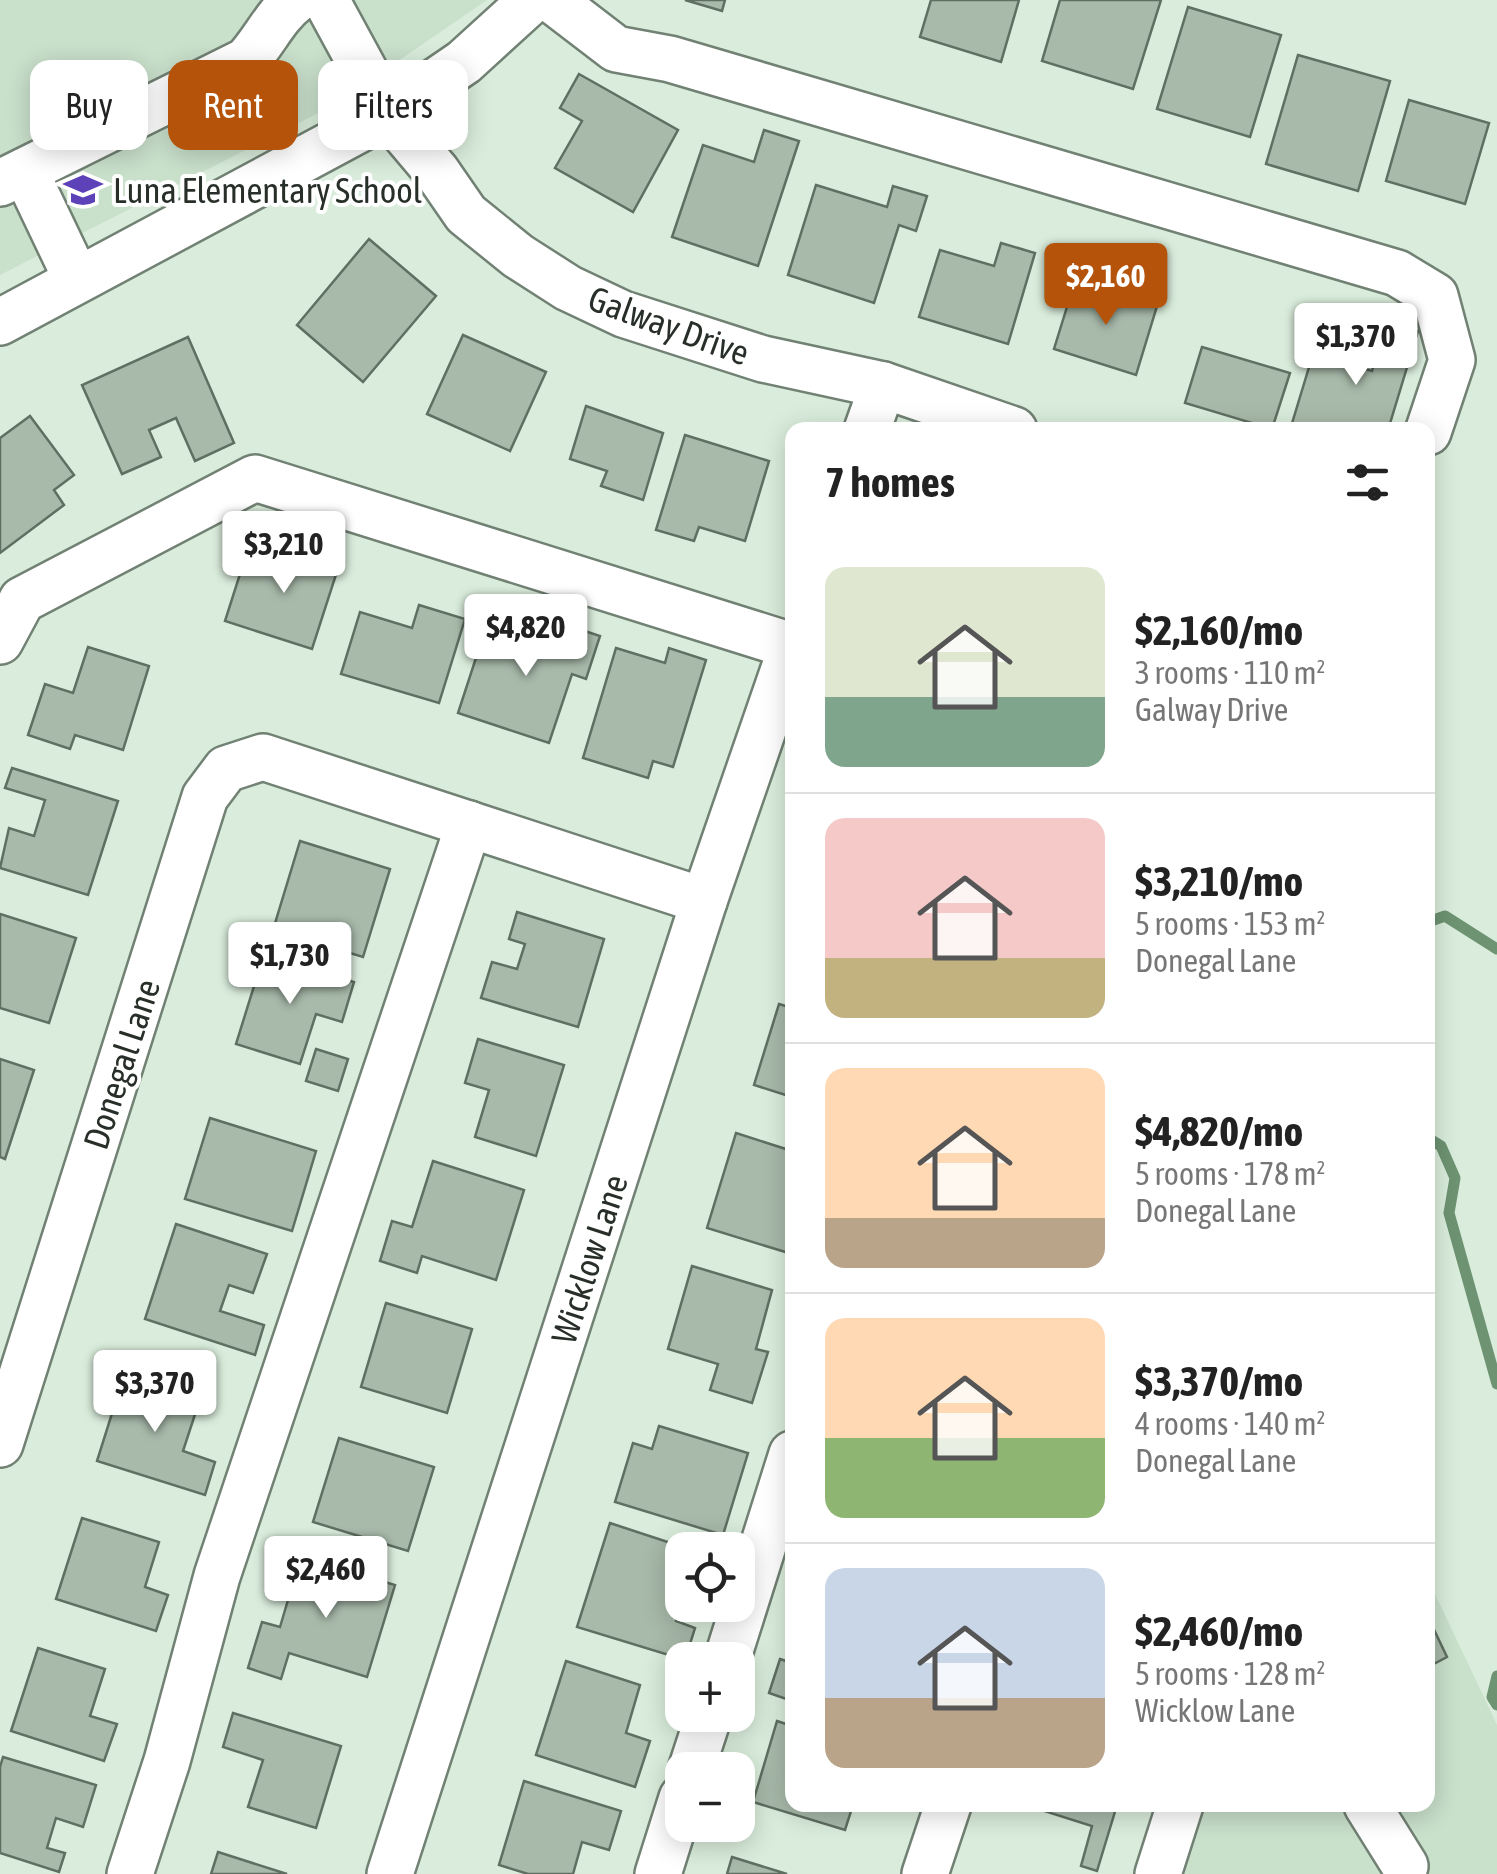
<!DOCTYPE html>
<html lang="en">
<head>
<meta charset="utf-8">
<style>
  body { margin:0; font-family:"Asap Condensed",sans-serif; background:#f2f2f2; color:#222; height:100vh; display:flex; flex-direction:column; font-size:38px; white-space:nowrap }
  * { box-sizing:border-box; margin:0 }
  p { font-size:32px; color:#767676 }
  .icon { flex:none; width:55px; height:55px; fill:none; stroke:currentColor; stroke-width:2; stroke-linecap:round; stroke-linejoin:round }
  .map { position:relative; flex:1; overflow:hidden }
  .side { position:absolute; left:785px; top:422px; width:650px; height:1390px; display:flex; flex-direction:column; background:#fff; border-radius:20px; box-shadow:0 5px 25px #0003 }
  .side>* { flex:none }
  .hud { position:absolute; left:30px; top:60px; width:605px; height:90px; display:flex; gap:20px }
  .tools { position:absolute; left:665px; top:1532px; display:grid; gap:20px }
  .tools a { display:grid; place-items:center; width:90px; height:90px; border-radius:20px; background:#fff; box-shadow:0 5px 25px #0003; font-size:50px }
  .price { position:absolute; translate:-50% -85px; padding:0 22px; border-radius:10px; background:#fff; color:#222; font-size:32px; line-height:65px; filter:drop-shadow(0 2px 5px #0008) }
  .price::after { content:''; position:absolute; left:50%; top:60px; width:30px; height:22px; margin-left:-15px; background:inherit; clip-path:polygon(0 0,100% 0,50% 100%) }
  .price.active { background:#b45309; color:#fff }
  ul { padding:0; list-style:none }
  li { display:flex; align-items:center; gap:30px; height:250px; padding:0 40px }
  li+li { border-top:2px solid #e0e0e0 }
  li span { display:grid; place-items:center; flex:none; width:280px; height:200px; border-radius:20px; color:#555 }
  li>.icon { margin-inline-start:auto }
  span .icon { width:120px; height:120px; fill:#fffc; stroke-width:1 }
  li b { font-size:42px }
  h2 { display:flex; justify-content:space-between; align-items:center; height:120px; padding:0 40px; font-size:42px }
  .tag { padding:0 35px; border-radius:20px; background:#fff; box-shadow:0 5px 25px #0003; font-size:35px; line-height:90px }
  .tag.active { background:#b45309; color:#fff }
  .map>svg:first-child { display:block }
  .built { fill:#c9e0cb }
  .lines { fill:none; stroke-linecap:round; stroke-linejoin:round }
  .stream { stroke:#6d9372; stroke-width:11 }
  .building { fill:#a8baaa; stroke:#5f6f61; stroke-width:2.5 }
  .minor-casing { stroke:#718173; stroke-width:50 }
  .minor { stroke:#fff; stroke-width:45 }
  .labels { text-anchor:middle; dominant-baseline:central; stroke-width:8; stroke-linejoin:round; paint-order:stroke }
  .poi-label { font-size:35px; fill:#282f29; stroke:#fff; text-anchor:start }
  .street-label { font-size:35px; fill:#282f29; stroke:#fff }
</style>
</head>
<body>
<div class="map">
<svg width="1497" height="1874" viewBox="0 0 1497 1874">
  <rect width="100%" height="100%" fill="#daeddc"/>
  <g class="built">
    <polygon points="0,0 487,0 334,105 0,275"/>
    <polygon points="1428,1579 1497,1725 1497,1874 1182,1874 1204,1805 1428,1805"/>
  </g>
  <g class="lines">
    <g class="stream">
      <polyline points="1428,922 1445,916 1497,949"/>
      <polyline points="1428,1138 1441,1146 1455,1178 1449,1213 1497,1384"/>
      <polyline points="1497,1676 1492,1697 1497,1705"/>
    </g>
  </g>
  <g class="building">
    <polygon points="685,0 725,0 722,11"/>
    <polygon points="931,0 1019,0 1001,62 920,37"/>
    <polygon points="1060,0 1161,0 1133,89 1042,61"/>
    <polygon points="1188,7 1281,35 1250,137 1157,109"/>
    <polygon points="1298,55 1390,81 1358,191 1266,164"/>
    <polygon points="579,74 678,130 633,212 555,168 582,121 560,108"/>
    <polygon points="1409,100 1489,123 1465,204 1386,181"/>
    <polygon points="764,130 799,141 758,266 672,237 703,145 754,162"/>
    <polygon points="816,185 887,207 893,186 927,196 916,231 899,225 874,303 788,275"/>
    <polygon points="369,239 436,296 363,382 297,325"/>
    <polygon points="1001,243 1035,253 1008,344 919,317 940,250 994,266"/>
    <polygon points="1075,281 1157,306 1136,375 1054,349"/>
    <polygon points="1387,321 1418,331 1388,430 1290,430 1313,354 1372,371"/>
    <polygon points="463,335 546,372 510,451 427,414"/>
    <polygon points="188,337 234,443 195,461 176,418 149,430 161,457 122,474 82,385"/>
    <polygon points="1202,347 1290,373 1272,429 1185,403"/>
    <polygon points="586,406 663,433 643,500 601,486 607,471 570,459"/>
    <polygon points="30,416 74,475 54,490 64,505 0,553 0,438"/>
    <polygon points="685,435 769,461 745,541 699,527 694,541 656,530"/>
    <polygon points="306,548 341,559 312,649 225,621 247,552 299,568"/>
    <polygon points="419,605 465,619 439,703 341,674 360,612 412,628"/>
    <polygon points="558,622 600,636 586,679 572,674 549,743 458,713 487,624 551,645"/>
    <polygon points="88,647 149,666 123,750 75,735 70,749 28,735 45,684 73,693"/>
    <polygon points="616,648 665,663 669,648 706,660 673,767 653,761 648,778 583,758"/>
    <polygon points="12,768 118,801 88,895 0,868 9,828 34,836 45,800 5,788"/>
    <polygon points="300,841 390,869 363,957 273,930"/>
    <polygon points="517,912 604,939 578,1027 481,998 492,962 517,969 525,944 509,939"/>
    <polygon points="0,914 76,938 49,1023 0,1008"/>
    <polygon points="264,954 354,982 342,1022 316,1014 300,1064 236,1044"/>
    <polygon points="779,1004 792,1008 792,1097 754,1085"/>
    <polygon points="478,1039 564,1065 536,1156 475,1137 489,1090 465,1083"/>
    <polygon points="316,1049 348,1059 338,1091 306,1081"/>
    <polygon points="0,1059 34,1070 5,1159 0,1157"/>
    <polygon points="210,1118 316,1151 292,1231 185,1199"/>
    <polygon points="736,1133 792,1151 792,1254 707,1228"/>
    <polygon points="433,1161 524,1190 496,1280 422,1256 417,1273 380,1261 392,1221 412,1227"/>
    <polygon points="176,1224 267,1254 253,1293 229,1285 220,1311 264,1325 255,1355 145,1319"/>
    <polygon points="692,1266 772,1290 756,1349 768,1352 752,1403 710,1390 718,1364 668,1349"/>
    <polygon points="386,1303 472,1329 447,1413 361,1387"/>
    <polygon points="125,1372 201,1396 183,1451 215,1462 205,1495 97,1461"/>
    <polygon points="659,1426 748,1453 723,1535 615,1502 633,1443 652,1449"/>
    <polygon points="339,1438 434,1467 408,1551 313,1522"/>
    <polygon points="82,1518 159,1542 145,1587 168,1595 156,1631 56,1599"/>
    <polygon points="610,1523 692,1550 682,1550 682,1602 676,1621 695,1628 685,1660 577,1627"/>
    <polygon points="301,1556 395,1585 367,1677 289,1653 281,1679 248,1668 262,1622 280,1627"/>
    <polygon points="1428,1617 1447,1657 1428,1667"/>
    <polygon points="38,1648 105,1669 90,1716 117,1724 104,1761 11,1731"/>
    <polygon points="780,1659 792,1663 792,1701 769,1693"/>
    <polygon points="566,1661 640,1685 626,1733 650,1741 635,1787 536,1755"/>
    <polygon points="233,1713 341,1746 316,1828 248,1807 263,1760 223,1747"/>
    <polygon points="777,1721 792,1726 792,1805 853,1805 845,1830 753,1802"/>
    <polygon points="3,1757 96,1785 83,1827 56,1818 47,1848 65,1853 59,1872 0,1853 0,1767"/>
    <polygon points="524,1781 621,1811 609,1850 582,1842 573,1874 528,1874 499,1865"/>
    <polygon points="1042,1805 1117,1805 1097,1871 1081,1866 1092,1826 1041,1810"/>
    <polygon points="218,1852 287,1874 211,1874"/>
    <polygon points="732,1857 787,1874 727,1874"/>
  </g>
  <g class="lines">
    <g class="minor-casing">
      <g id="minor">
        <polyline points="326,0 388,114 437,172 466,214 518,256 568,288 623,314 763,359 883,385 1014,430"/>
        <polyline points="552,0 616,49 670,59 1397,273 1435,296 1452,360 1428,432"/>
        <polyline points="25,171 77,280"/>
        <path d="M0,183l246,-122c19,-20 28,-44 50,-61"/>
        <polyline points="0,322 388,114 464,62 532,0"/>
        <polyline points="867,430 883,385"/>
        <polyline points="0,641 22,600 255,478 792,646 704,901 390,1874"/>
        <polyline points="0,1444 205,797 226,769 263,757 704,901"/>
        <polyline points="727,1660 792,1454"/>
        <polyline points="691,1770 709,1715"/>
        <polyline points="1367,1805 1405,1866"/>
        <polyline points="130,1874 167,1761 217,1576 469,824"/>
        <polyline points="658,1874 682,1798"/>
        <polyline points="925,1874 948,1805"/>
        <polyline points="1158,1874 1180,1805"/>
      </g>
    </g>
    <use href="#minor" class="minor"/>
  </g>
  <defs>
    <g id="school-bare" transform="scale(3)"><path d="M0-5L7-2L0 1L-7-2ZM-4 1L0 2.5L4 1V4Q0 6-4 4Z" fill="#5d41b9" stroke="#fff" stroke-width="2.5" paint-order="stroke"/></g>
  </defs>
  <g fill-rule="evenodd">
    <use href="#school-bare" x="83" y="190"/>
  </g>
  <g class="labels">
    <g class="poi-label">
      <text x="113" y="190">Luna Elementary School</text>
    </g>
    <g class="street-label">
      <text transform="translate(669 325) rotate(20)">Galway Drive</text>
      <text transform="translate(121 1064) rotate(-72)">Donegal Lane</text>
      <text transform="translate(589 1259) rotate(-72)">Wicklow Lane</text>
    </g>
  </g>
</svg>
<div class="tools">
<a><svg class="icon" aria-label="locate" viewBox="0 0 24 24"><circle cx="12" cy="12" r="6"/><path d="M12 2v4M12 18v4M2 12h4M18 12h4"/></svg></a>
<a>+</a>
<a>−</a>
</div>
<b class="price active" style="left:1106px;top:328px">$2,160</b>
<b class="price" style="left:1356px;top:388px">$1,370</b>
<b class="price" style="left:284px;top:596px">$3,210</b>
<b class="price" style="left:526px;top:679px">$4,820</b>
<b class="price" style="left:290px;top:1007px">$1,730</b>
<b class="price" style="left:155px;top:1435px">$3,370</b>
<b class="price" style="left:326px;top:1621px">$2,460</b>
<div class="hud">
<a class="tag">Buy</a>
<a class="tag active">Rent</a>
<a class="tag">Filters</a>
</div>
<section class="side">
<h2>7 homes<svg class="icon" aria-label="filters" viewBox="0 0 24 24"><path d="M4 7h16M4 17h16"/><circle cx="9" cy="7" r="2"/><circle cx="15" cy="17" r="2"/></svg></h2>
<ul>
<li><span style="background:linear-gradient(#dfe7d0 65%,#7fa58c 0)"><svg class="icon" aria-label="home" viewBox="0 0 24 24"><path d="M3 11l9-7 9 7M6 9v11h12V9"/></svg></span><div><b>$2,160/mo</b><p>3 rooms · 110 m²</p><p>Galway Drive</p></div></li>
<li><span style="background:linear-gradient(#f6c9c9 70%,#c2b280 0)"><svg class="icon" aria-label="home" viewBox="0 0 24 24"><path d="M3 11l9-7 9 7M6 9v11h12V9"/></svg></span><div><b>$3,210/mo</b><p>5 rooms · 153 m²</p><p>Donegal Lane</p></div></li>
<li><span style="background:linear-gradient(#ffd9b3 75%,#b9a48a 0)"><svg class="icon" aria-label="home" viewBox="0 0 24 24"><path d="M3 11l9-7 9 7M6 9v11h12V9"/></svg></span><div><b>$4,820/mo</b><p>5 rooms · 178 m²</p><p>Donegal Lane</p></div></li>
<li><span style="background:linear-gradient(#ffd9b3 60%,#8fb573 0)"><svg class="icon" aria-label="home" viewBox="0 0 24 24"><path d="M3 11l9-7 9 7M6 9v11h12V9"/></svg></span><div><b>$3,370/mo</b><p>4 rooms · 140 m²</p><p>Donegal Lane</p></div></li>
<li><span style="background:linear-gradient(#c9d6e8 65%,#b9a48a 0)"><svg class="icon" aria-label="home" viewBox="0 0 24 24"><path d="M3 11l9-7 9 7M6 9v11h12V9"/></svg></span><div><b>$2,460/mo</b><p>5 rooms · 128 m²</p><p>Wicklow Lane</p></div></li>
</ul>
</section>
</div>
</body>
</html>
